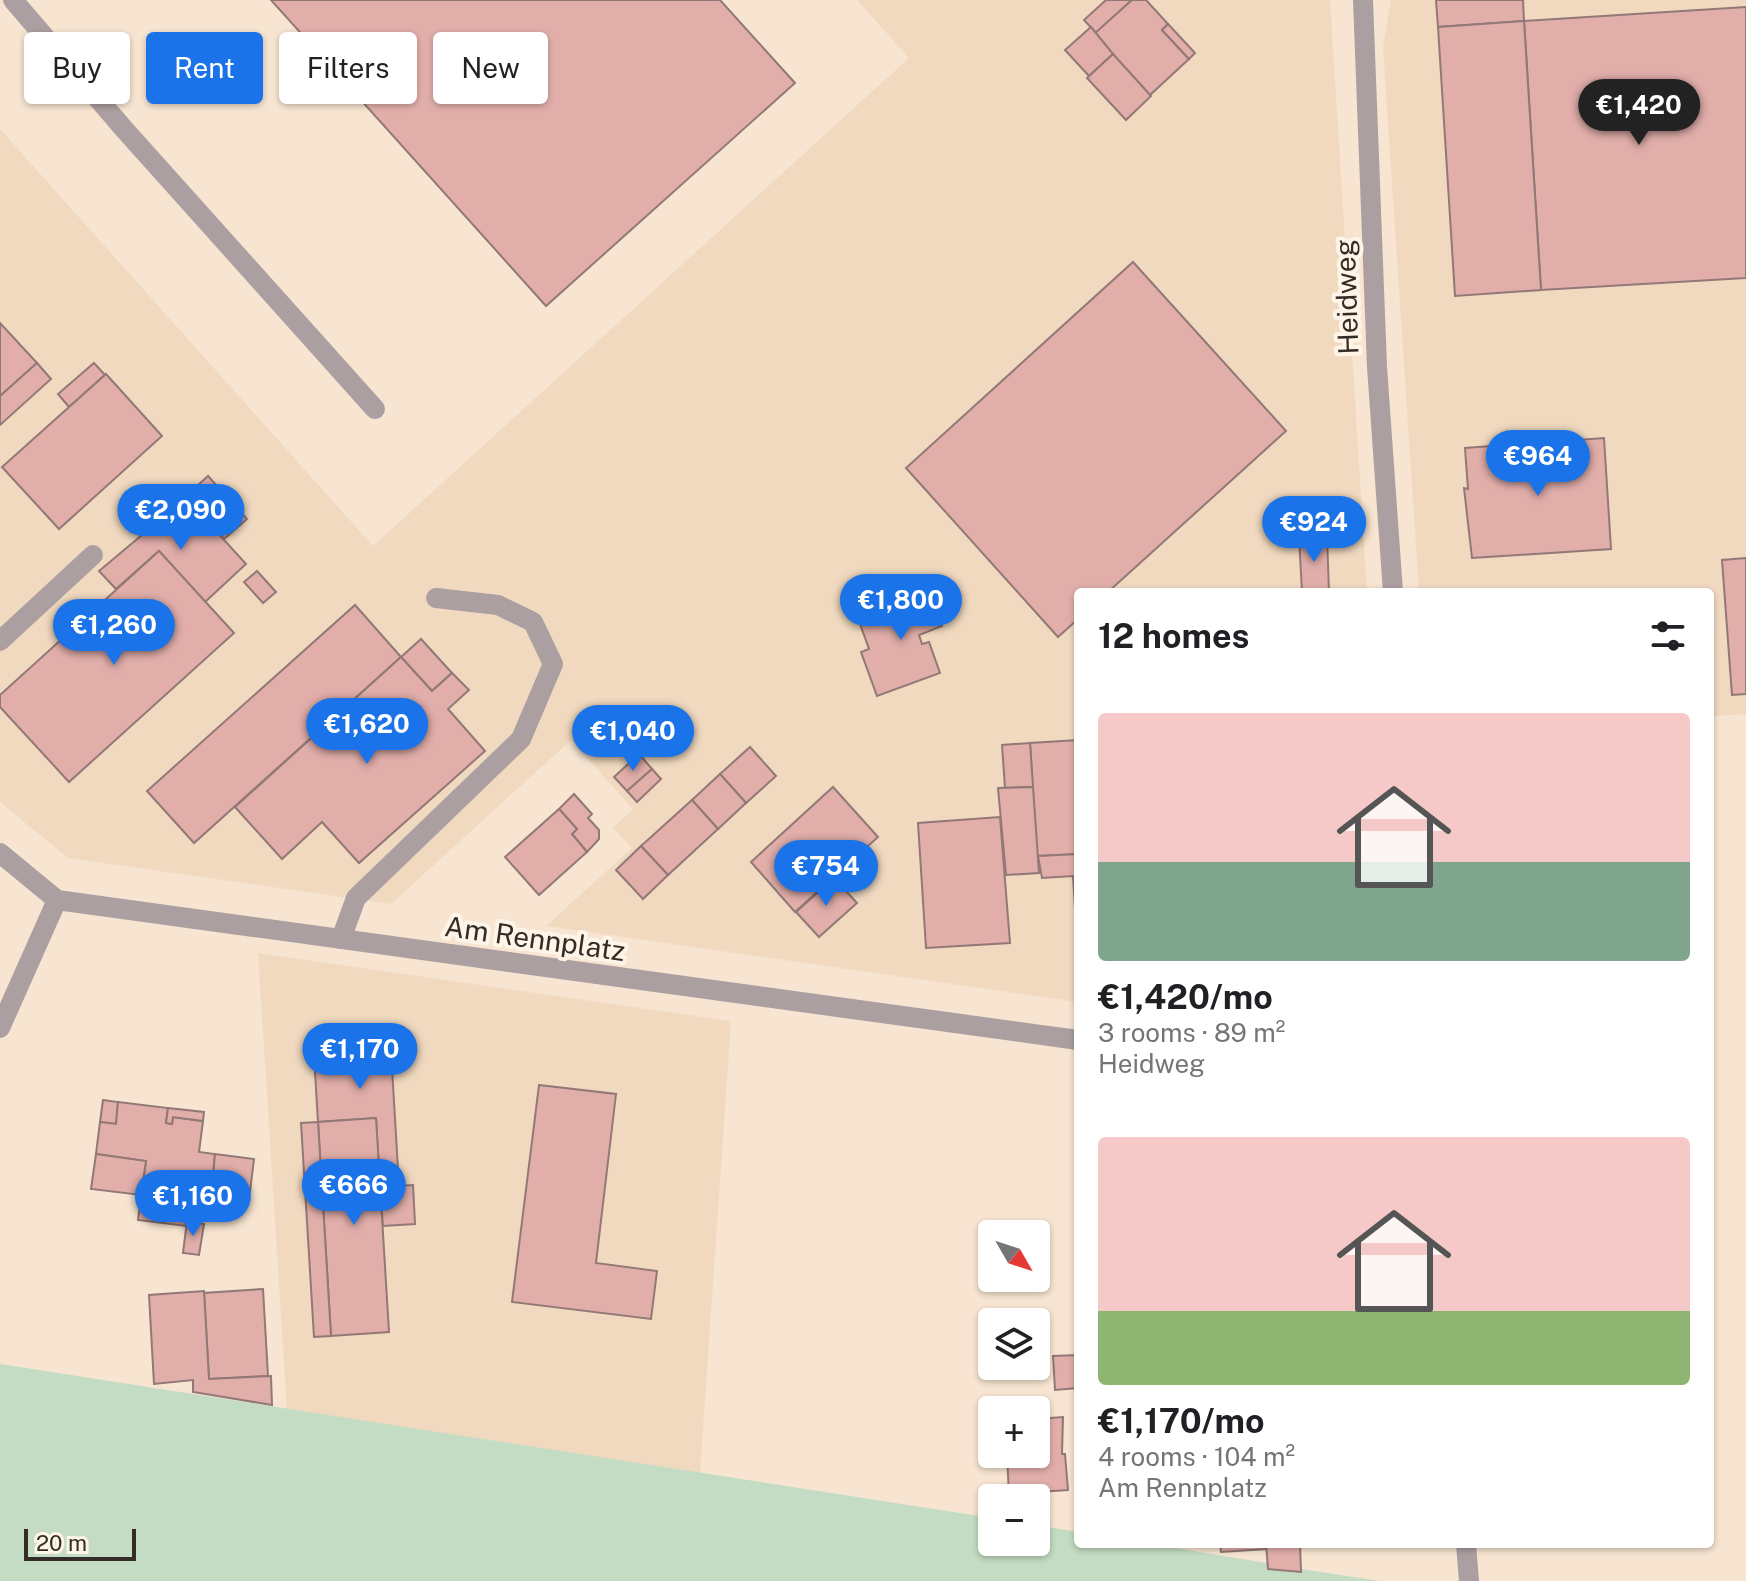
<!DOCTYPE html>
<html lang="en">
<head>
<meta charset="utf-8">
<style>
  body { margin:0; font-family:"Public Sans",sans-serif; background:#f6f6f6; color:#202124; height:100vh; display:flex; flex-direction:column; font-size:30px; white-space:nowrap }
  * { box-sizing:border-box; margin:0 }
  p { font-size:26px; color:#757577 }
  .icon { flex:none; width:44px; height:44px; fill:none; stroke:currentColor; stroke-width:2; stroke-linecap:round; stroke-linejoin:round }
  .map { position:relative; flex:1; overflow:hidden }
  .details { position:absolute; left:1074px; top:588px; width:640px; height:960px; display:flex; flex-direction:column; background:#fff; border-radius:8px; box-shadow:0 2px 6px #0004 }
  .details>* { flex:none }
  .hud { position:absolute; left:24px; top:32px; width:760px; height:72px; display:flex; gap:16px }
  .needle { width:52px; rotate:129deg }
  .buttons { position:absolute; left:978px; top:1220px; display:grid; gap:16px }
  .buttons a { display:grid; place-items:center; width:72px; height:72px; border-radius:8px; background:#fff; box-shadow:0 2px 6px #0004; font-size:40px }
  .scale { position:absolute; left:24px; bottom:20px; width:112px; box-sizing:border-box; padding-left:8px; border:4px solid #342d26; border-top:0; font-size:22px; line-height:28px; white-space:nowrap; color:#342d26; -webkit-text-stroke:6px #fef4e7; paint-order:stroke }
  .price { position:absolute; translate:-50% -68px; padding:0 18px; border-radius:28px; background:#1a73e8; color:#fff; font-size:26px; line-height:52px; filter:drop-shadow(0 2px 4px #0008) }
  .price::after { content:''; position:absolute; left:50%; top:48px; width:24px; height:18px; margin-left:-12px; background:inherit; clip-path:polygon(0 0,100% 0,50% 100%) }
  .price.active { background:#222; color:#fff }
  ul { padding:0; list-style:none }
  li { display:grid; align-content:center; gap:16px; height:424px; padding:0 24px }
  li span { display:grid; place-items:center; height:248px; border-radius:8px; color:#555 }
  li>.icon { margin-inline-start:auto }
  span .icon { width:144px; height:144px; fill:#fffc; stroke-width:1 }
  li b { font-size:34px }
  h2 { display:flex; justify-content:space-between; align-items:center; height:96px; padding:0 24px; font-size:34px }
  .tag { padding:0 28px; border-radius:8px; background:#fff; box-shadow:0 2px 6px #0004; font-size:28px; line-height:72px }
  .tag.active { background:#1a73e8; color:#fff }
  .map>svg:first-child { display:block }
  .built { fill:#f0d9bf }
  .green { fill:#c3dcc3 }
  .building { fill:#e1aeaa; stroke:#927876; stroke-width:2 }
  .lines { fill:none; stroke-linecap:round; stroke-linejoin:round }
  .lane { stroke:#ac9fa1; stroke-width:20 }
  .street { stroke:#ac9fa1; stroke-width:20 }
  .labels { text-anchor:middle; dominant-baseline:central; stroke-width:8; stroke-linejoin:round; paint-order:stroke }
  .street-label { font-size:28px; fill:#342d26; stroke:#fef4e7 }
</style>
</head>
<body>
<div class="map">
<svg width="1746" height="1581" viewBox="0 0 1746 1581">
  <rect width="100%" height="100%" fill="#f7e5d1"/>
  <g class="built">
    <polygon points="857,0 1330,0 1367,592 1078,592 1078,1002 546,926 632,848 613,828 633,809 571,740 391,904 68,858 0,802 0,129 373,546 909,58"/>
    <polygon points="1391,0 1746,0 1746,714 1710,716 1710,592 1419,592 1383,47"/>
    <polygon points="258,953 731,1021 700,1473 287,1410"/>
  </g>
  <polygon class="green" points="0,1364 992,1518 992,1542 1036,1542 1036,1525 1078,1532 1078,1544 1150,1544 1267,1563 1268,1569 1301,1572 1301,1569 1380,1581 0,1581"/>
  <g class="building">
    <polygon points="271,0 720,0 795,83 546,306"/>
    <polygon points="1106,0 1132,0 1096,33 1084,20"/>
    <polygon points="1132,0 1146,0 1168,24 1162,30 1189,59 1150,95 1094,34"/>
    <polygon points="1436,0 1523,0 1524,21 1438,27"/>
    <polygon points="1746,7 1746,278 1541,290 1524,21"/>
    <polygon points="1524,21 1541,290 1455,296 1438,27"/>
    <polygon points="1168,24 1195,53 1189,59 1162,30"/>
    <polygon points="1091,27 1113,54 1089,76 1065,50"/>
    <polygon points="1113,54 1151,96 1126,120 1087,78"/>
    <polygon points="1133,262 1286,431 1108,592 1078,592 1078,619 1058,637 906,468"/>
    <polygon points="0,323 37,363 0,396"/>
    <polygon points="37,363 51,379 0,425 0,396"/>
    <polygon points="94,363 105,375 69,407 58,394"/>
    <polygon points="106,374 162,436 59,529 2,467"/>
    <polygon points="1604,438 1611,549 1472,558 1464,488 1468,489 1465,448"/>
    <polygon points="208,476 247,519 224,539 185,497"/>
    <polygon points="186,498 246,564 205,602 159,551 116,589 99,571"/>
    <polygon points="1299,536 1327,536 1329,592 1302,592"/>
    <polygon points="159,551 234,633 69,782 0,707 0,695"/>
    <polygon points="1746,558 1746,694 1732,695 1722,560"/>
    <polygon points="257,571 276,592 263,603 244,582"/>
    <polygon points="927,587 942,626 919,635 922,644 929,642 940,673 877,696 861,652 869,649 859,621 887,611 884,603"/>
    <polygon points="355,605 401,657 194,843 147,791"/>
    <polygon points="421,639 452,673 432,691 401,657"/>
    <polygon points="401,657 432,691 452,673 469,690 448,709 485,751 359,863 322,822 282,859 235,807"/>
    <polygon points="1078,740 1078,854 1037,856 1030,743"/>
    <polygon points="1030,743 1033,787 1005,788 1002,745"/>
    <polygon points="750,747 776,776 746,803 720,774"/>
    <polygon points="639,754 652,769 627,791 614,777"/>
    <polygon points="652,769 661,779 637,802 627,791"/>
    <polygon points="720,774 746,803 718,829 692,800"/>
    <polygon points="833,787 878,837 795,912 751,862"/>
    <polygon points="1033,787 1039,873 1006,875 998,788"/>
    <polygon points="574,794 592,814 588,818 599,830 599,839 587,852 572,834 577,829 559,809"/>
    <polygon points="692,800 718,829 668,875 641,846"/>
    <polygon points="559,809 577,829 572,834 587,852 539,895 505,857"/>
    <polygon points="1000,817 1010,943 926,948 918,823"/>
    <polygon points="641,846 668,875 643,899 616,870"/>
    <polygon points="1078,854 1078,959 1073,876 1042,878 1038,856"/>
    <polygon points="834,878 857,903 819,937 796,912"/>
    <polygon points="390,1034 399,1186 380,1187 376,1118 318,1122 313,1039"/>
    <polygon points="539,1085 616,1094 596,1263 657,1271 651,1319 512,1302"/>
    <polygon points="103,1100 118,1102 116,1124 100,1122"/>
    <polygon points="118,1102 168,1108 166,1123 172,1124 173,1117 203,1121 199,1152 215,1154 212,1187 192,1184 186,1226 138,1220 146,1161 96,1154 100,1122 116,1124"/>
    <polygon points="168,1108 204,1112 203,1121 173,1117 172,1124 166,1123"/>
    <polygon points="376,1118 389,1332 331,1336 318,1122"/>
    <polygon points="318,1122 331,1336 314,1337 301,1123"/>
    <polygon points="96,1154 146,1161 141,1195 91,1189"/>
    <polygon points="215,1154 254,1159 250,1192 212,1187"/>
    <polygon points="413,1185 415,1224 383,1226 380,1187"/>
    <polygon points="187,1221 204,1224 199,1255 183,1253"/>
    <polygon points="263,1289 268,1376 209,1379 204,1293"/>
    <polygon points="204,1291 209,1379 271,1376 272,1405 193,1392 193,1380 154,1384 149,1295"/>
    <polygon points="1078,1355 1078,1388 1055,1390 1053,1356"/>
    <polygon points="1063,1417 1062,1454 1065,1454 1068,1490 1009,1494 1007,1456 1036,1454 1036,1419"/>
    <polygon points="1220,1544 1266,1544 1267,1549 1221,1552"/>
    <polygon points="1266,1544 1300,1544 1301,1572 1268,1569"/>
  </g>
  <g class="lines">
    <g class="lane">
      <polyline points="13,0 124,129 375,409"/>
      <polyline points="0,641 93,555"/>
      <polyline points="341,939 356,898 521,739 553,664 533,622 498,605 436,598"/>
      <polyline points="0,1028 57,900"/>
    </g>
    <g class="street">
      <polyline points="1363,0 1377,367 1393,592"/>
      <polyline points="0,853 57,900 1078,1040"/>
      <polyline points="1466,1544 1469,1581"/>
    </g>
  </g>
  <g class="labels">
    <g class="street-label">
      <text transform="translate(1346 297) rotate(-92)">Heidweg</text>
      <text transform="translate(535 938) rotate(8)">Am Rennplatz</text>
    </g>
  </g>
</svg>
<div class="buttons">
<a><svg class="needle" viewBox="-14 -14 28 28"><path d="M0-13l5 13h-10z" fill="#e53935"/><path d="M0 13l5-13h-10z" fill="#757577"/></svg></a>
<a><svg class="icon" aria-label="layers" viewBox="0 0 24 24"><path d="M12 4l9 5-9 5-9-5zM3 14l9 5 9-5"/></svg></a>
<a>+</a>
<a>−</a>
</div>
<div class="scale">20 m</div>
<b class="price active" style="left:1639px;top:147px">€1,420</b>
<b class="price" style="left:1538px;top:498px">€964</b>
<b class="price" style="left:181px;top:552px">€2,090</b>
<b class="price" style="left:1314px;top:564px">€924</b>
<b class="price" style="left:901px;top:642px">€1,800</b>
<b class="price" style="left:114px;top:667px">€1,260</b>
<b class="price" style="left:367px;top:766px">€1,620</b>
<b class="price" style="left:633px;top:773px">€1,040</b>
<b class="price" style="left:826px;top:908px">€754</b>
<b class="price" style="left:360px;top:1091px">€1,170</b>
<b class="price" style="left:354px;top:1227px">€666</b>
<b class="price" style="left:193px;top:1238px">€1,160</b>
<div class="hud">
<a class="tag">Buy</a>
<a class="tag active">Rent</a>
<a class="tag">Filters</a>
<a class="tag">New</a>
</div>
<section class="details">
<h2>12 homes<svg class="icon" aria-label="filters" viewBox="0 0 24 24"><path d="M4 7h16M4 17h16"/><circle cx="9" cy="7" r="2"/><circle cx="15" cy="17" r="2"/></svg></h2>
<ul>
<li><span style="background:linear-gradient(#f6c9c9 60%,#7fa58c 0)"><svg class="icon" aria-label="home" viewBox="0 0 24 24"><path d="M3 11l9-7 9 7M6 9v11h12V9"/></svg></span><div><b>€1,420/mo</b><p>3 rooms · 89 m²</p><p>Heidweg</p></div></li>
<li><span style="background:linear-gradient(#f6c9c9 70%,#8fb573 0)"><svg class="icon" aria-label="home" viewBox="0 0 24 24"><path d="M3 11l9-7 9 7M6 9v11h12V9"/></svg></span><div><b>€1,170/mo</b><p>4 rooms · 104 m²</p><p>Am Rennplatz</p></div></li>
</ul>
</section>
</div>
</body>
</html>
